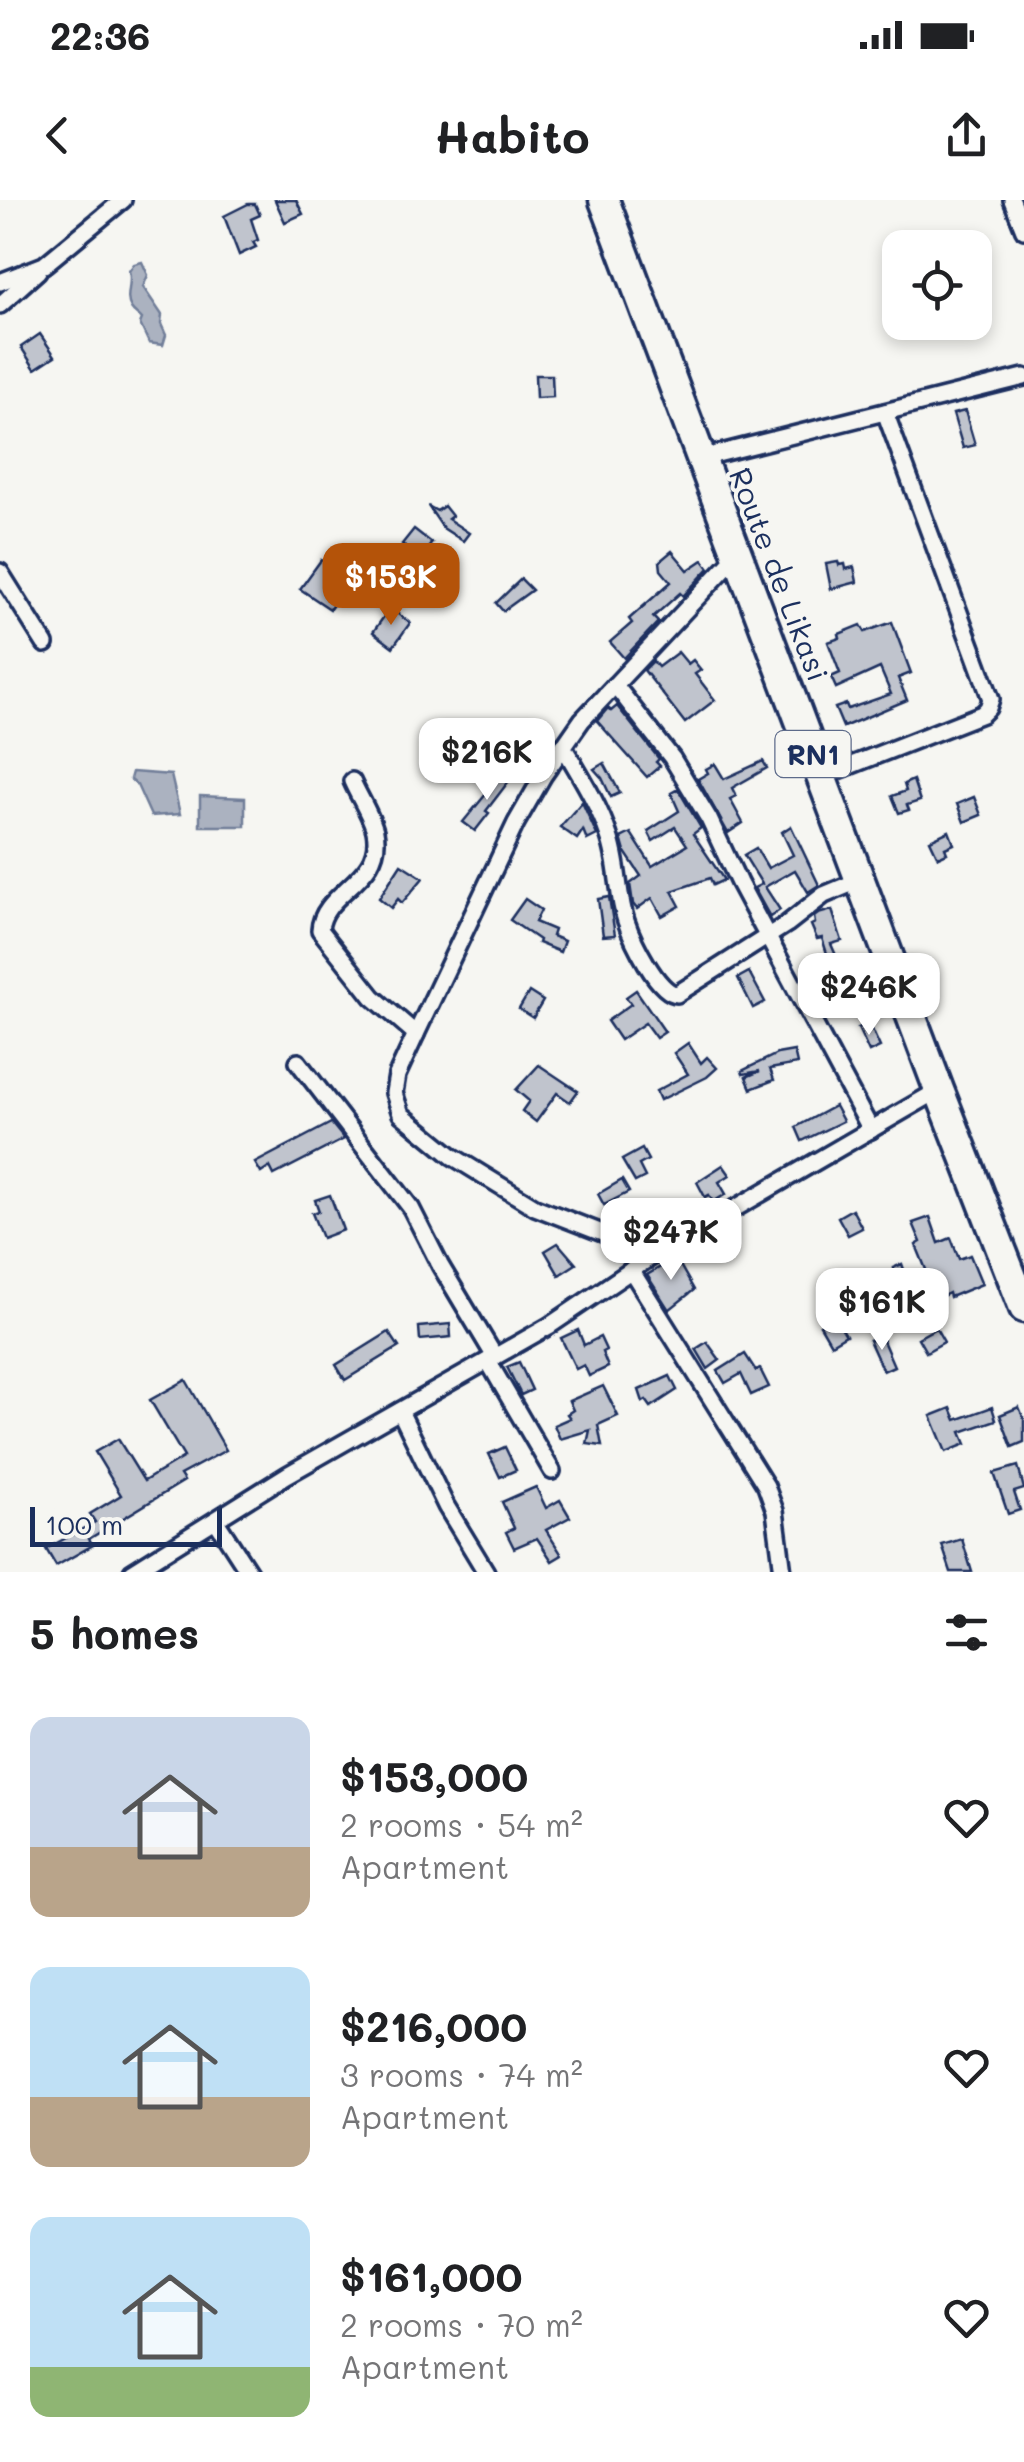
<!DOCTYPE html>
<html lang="en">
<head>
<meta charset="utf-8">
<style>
  body { margin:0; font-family:Mali,sans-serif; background:#f6f6f6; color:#202124; height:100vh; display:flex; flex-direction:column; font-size:38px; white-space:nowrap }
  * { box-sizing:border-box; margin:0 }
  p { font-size:32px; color:#757577 }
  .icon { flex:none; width:55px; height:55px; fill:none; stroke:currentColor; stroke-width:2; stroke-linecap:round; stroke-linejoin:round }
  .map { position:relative; height:1372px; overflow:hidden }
  .panel { display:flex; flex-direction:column; background:#fff; flex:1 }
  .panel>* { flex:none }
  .tools { position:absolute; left:882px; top:30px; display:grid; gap:20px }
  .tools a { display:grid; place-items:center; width:110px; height:110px; border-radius:20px; background:#fff; box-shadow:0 5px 15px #0003; font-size:50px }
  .scale { position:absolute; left:30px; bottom:25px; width:192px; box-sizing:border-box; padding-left:10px; border:5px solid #1b2f5e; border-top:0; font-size:28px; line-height:35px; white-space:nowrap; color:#1b2f5e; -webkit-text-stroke:8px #f6f6f2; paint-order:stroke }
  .price { position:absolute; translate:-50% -85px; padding:0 22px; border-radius:20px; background:#fff; color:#222; font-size:32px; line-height:65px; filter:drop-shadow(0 2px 5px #0008) }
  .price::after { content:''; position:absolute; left:50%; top:60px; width:30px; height:22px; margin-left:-15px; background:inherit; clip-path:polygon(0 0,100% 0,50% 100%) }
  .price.on { background:#b45309; color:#fff }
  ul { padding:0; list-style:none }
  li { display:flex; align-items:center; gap:30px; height:250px; padding:0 30px }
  li span { display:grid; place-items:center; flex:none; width:280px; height:200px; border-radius:20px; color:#555 }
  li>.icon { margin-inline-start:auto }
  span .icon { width:120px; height:120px; fill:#fffc; stroke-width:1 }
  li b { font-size:42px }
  h2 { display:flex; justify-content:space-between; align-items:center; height:120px; padding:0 30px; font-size:42px }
  .status { display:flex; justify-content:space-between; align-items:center; height:70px; padding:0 50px; background:#fff; direction:ltr }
  .status svg { height:28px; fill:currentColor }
  header { display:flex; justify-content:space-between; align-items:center; height:130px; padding:0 30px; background:#fff; font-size:45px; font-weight:700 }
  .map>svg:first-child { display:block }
  .water { fill:#abb2c0; stroke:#717e99; stroke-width:2.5 }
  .building { fill:#c0c4cd; stroke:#1b2f5e; stroke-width:2.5 }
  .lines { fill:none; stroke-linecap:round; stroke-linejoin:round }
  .street-casing { stroke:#1b2f5e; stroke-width:22 }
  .highway-casing { stroke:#1b2f5e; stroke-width:35 }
  .street { stroke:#f6f6f2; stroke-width:15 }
  .highway { stroke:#f6f6f2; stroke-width:28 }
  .labels { text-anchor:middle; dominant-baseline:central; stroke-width:8; stroke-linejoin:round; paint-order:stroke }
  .shield { fill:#f6f6f2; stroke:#5d6b8a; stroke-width:2.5 }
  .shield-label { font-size:28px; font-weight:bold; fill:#1b2f5e }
  .street-label { font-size:30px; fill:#1b2f5e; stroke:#f6f6f2 }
</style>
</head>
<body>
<div class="status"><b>22:36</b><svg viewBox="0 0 49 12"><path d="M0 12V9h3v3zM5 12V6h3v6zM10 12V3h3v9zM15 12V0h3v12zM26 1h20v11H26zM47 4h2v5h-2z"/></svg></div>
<header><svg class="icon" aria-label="back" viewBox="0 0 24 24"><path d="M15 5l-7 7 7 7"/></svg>Habito<svg class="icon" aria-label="share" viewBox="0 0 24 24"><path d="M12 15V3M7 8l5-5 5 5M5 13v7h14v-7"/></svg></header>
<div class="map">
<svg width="1024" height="1372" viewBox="0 0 1024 1372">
  <rect width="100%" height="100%" fill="#f6f6f2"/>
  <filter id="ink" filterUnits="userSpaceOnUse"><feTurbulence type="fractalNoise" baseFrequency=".01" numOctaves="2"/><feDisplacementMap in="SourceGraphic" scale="20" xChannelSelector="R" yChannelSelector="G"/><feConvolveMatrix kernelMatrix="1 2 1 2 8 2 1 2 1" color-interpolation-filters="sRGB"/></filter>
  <g filter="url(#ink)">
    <g class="water">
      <path d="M142,62l6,13 -5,12 19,28 -1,9 5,11 -3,10 -14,-2 -9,-19 2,-5c-3,-4 -8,-6 -11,-11 -7,-10 2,-26 -2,-37l5,-7z"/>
      <polygon points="132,572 171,575 180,614 151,616 137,585 130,579"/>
      <polygon points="200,596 245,598 245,626 200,626"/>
    </g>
    <g class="building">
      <polygon points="275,0 296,0 303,14 285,22"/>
      <polygon points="248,4 255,4 260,15 251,19 258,40 253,42 256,47 239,55 224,16"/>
      <polygon points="40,134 55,156 35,169 21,147"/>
      <polygon points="535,175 552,175 553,197 536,198"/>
      <polygon points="965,211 975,245 963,248 953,214"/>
      <polygon points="428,306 437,311 444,306 452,316 448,319 469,333 463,341 443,328"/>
      <polygon points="414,329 432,343 419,359 402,344"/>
      <polygon points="672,351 688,370 703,360 709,368 683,396 680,393 653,417 658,422 624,458 610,442 632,423 629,419 671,382 661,370 660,361"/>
      <polygon points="321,360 350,380 330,409 300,389"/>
      <polygon points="838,362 839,365 845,364 846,369 854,367 857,382 831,389 826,364"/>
      <polygon points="442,377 456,389 445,402 429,389"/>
      <polygon points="521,379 532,390 503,411 496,403"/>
      <polygon points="390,408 410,423 393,447 373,432"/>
      <polygon points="892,422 911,473 898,478 907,500 843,527 835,508 846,504 848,509 891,494 880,468 836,488 831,477 840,473 828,442 840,438 839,434 861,425 865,432"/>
      <polygon points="678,452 688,464 693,460 701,470 695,474 715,500 685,523 644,470 653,461 658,467"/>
      <polygon points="617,506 659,559 656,562 660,566 647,577 597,521 608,508 611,511"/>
      <polygon points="469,548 483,559 468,579 454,568"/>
      <polygon points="763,561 767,568 732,588 736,596 730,599 743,623 728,633 698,579 708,573 706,569 715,564 724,579"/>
      <polygon points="604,563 620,593 611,597 602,578 594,569"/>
      <polygon points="505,571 512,577 486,611 489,613 475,631 463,622"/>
      <polygon points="913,580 920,601 907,605 909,610 899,613 892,596 906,591 904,584"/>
      <polygon points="678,589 701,628 693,634 724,680 713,685 710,678 672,691 680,706 662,716 652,698 637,709 633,704 630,684 641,676 625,652 621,638 631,633 652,666 687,645 675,627 653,641 648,631 679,611 671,593"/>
      <polygon points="974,597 981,615 964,622 957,604"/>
      <polygon points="582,602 597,635 587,640 583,630 577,639 560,627"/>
      <polygon points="791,626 819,685 808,692 795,670 765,687 780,710 770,717 754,688 762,684 744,655 756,648 768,668 793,655 782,632"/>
      <polygon points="949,631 954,644 945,648 947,653 938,657 930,640"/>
      <polygon points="401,664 423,678 402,703 398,699 391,708 379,698"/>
      <polygon points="609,697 615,735 603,736 598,699"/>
      <polygon points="525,699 541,710 535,722 554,730 552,736 564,741 560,752 538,743 539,740 510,720"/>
      <polygon points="832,710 842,741 831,744 846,778 836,782 822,738 817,739 811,725 815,723 814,717 818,714"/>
      <polygon points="749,772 765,802 753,808 738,778"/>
      <polygon points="636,790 665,832 656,838 645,823 620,840 607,821 631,804 626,797"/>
      <polygon points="529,792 543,801 533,818 519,809"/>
      <polygon points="869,823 880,847 869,852 858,828"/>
      <polygon points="688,843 701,863 707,857 717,868 707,877 660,900 656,891 688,874 674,853"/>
      <polygon points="794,851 797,864 770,869 774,880 751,889 746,877 760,871 743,874 742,871 777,854"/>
      <polygon points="539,865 578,891 570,902 557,893 536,922 522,911 529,901 516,890"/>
      <polygon points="835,906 843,921 802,941 796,927"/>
      <polygon points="331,923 344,939 274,975 270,967 261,973 255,963"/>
      <polygon points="642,949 648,960 639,965 645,977 635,982 622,960"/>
      <polygon points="723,965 730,975 719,982 726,994 713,1002 709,995 705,997 697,982"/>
      <polygon points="622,980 629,992 604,1005 598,994"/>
      <polygon points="330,995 343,1030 322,1038 312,1013 319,1011 315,1000"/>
      <polygon points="852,1009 862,1028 848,1035 838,1017"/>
      <polygon points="930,1017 939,1043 951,1038 959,1059 970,1055 982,1084 950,1097 949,1093 919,1108 926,1118 896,1126 890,1110 900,1104 893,1088 900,1084 893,1068 902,1064 910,1086 929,1077 916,1045 921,1042 913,1023"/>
      <polygon points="558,1043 576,1064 559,1075 545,1051"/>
      <polygon points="676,1058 694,1090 669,1110 647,1075"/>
      <polygon points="835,1117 846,1135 831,1144 820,1125"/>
      <polygon points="450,1124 451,1137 420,1140 419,1127"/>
      <polygon points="936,1128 944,1142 926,1152 918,1138"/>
      <polygon points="578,1130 584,1145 600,1137 606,1150 602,1152 608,1167 589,1176 584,1165 576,1169 561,1138"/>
      <polygon points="389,1132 399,1147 345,1180 336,1165"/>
      <polygon points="881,1136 894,1166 883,1171 869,1140"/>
      <polygon points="707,1142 720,1160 708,1169 696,1149"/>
      <polygon points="745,1154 756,1171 760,1169 769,1187 751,1195 741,1174 725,1183 718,1171"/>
      <polygon points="519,1162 532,1190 521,1195 507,1167"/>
      <polygon points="670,1176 677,1190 651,1207 646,1200 643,1202 639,1190"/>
      <polygon points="186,1180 226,1250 180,1275 184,1281 89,1339 93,1345 56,1366 46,1349 95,1322 90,1314 121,1295 95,1252 118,1239 144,1281 184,1257 150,1200"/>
      <polygon points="603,1186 618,1216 598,1225 602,1246 587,1244 590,1230 560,1239 554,1225 570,1218 567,1214 573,1210 569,1201"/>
      <polygon points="992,1207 996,1220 961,1232 966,1244 946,1252 931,1216 951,1208 956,1220"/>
      <polygon points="1019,1207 1024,1219 1024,1242 1012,1247 1000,1215"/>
      <polygon points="505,1247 516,1270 500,1277 489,1254"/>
      <polygon points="1018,1266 1024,1289 1014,1292 1020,1310 1008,1314 994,1273"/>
      <polygon points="536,1287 546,1308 560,1300 570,1317 546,1330 562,1355 552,1361 537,1338 514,1348 506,1332 514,1328 502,1302"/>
      <polygon points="962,1339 972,1372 951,1372 942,1345"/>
    </g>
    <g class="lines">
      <g class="street-casing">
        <g id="street">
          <polyline points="1012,0 1024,30"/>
          <polyline points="0,82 44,65 123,0"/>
          <polyline points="0,105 38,71"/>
          <polyline points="701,258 1024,177"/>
          <polyline points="0,372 45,444"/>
          <polyline points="615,485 672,558 709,619 739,683 871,930"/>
          <path d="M563,546c17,29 36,59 46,90 10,28 8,58 17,85 6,18 32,73 51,73l110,-70 37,-29 36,-15"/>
          <polyline points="821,577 982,514 988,508 991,499 885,212"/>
          <path d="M352,581c7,16 19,34 23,50 10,49 -53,60 -55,99l53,67 43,37"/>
          <polyline points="298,862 411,1008 440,1065 495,1157"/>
          <polyline points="648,1059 623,1041 535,1007 452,956 401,914 394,893 397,875 416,834 516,623 543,576 582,520 738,354"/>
          <polyline points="631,1070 766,1286 775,1311 783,1372"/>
          <polyline points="488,1161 552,1271"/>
          <polyline points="400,1211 446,1306 486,1372"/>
          <polyline points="216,1321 249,1372"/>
          <polyline points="132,1372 287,1275 549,1126 648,1059 939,890"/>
        </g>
      </g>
      <g class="highway-casing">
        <polyline id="highway" points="604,0 939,890 1024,1108"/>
      </g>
      <use href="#street" class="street"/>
      <use href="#highway" class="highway"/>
    </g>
  </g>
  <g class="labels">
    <rect class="shield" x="775.5" y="531" width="75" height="46" rx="8"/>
    <g class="shield-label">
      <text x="813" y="554">RN1</text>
    </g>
    <g class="street-label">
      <text transform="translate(780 374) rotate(69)">Route de Likasi</text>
    </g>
  </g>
</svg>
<div class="tools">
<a><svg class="icon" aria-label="locate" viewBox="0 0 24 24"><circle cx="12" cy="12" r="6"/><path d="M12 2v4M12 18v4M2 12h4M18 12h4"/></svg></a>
</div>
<div class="scale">100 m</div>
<b class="price on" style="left:391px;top:428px">$153K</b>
<b class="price" style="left:487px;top:603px">$216K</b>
<b class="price" style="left:869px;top:838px">$246K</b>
<b class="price" style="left:671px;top:1083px">$247K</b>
<b class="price" style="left:882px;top:1153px">$161K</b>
</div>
<section class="panel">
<h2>5 homes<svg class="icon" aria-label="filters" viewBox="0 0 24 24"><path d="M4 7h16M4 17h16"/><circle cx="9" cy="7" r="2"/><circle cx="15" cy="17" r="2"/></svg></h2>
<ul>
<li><span style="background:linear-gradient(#c9d6e8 65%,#b9a48a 0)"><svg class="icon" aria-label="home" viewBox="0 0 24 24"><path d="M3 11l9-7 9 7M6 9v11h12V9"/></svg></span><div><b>$153,000</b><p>2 rooms · 54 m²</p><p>Apartment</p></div><svg class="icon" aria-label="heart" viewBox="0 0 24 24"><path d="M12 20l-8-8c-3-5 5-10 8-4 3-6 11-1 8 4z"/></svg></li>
<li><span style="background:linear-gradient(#bfe0f5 65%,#b9a48a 0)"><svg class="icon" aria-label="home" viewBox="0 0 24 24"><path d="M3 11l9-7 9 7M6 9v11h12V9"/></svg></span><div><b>$216,000</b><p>3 rooms · 74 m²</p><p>Apartment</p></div><svg class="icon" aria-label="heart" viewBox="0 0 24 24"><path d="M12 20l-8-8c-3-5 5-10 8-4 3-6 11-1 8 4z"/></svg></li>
<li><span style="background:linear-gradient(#bfe0f5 75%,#8fb573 0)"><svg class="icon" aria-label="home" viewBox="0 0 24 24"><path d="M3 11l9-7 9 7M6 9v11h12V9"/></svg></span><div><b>$161,000</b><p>2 rooms · 70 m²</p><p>Apartment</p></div><svg class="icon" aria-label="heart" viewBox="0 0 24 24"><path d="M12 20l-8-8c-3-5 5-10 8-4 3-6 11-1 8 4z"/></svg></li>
</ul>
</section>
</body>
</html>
